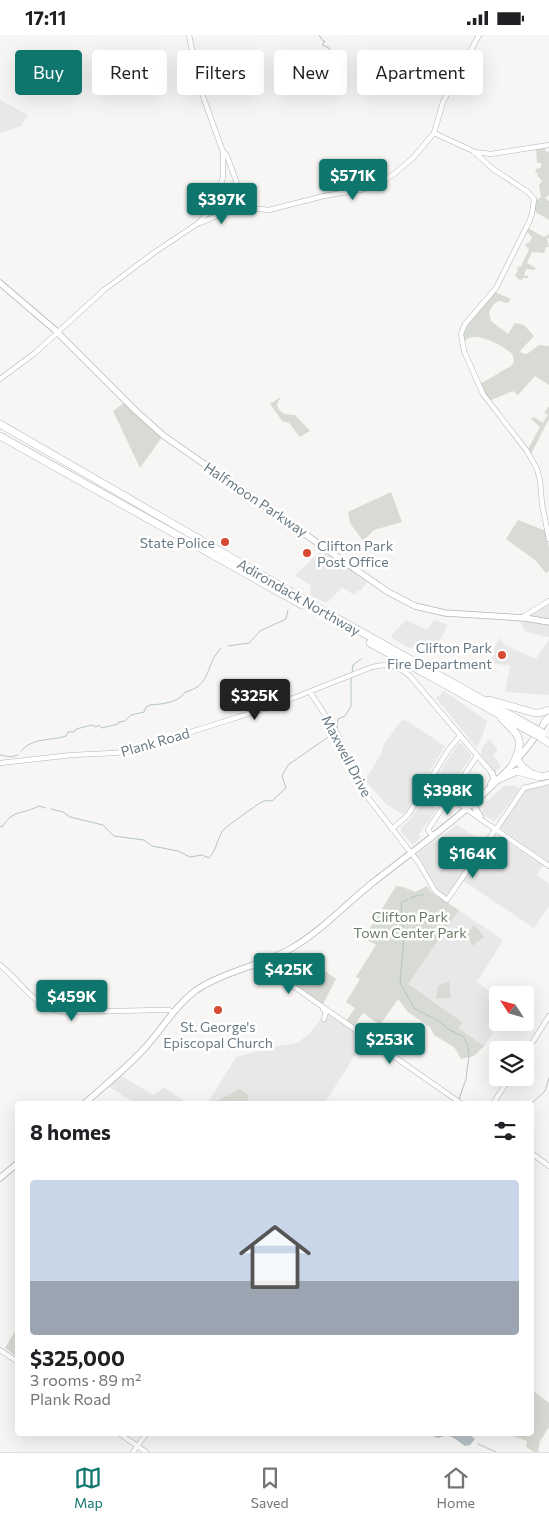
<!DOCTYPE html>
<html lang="en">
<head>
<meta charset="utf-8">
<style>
  body { margin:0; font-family:Commissioner,sans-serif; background:#f2f2f2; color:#202124; height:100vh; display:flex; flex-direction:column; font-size:19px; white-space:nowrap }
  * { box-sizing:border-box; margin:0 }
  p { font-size:16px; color:#757577 }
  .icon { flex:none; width:28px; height:28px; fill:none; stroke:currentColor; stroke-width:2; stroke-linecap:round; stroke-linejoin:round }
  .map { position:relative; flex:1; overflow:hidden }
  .side { position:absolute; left:15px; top:1066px; width:519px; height:335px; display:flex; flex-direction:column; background:#fff; border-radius:5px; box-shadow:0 5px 20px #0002 }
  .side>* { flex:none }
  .top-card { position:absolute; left:15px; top:15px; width:520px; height:45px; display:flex; gap:10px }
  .needle { width:32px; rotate:306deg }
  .tools { position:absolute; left:489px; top:951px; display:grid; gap:10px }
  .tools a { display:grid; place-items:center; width:45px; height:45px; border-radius:5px; background:#fff; box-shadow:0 5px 20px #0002; font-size:25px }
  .price { position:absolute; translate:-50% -42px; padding:0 11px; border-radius:5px; background:#0f766e; color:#fff; font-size:16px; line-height:32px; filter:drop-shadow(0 1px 2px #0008) }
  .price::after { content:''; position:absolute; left:50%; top:30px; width:15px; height:11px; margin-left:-8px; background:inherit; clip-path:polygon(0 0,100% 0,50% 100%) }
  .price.selected { background:#222; color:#fff }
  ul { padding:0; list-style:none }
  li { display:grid; align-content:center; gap:10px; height:265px; padding:0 15px }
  li span { display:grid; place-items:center; height:155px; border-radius:5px; color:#555 }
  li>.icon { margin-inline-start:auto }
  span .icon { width:90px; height:90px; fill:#fffc; stroke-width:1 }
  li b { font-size:21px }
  h2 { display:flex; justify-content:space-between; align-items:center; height:60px; padding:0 15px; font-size:21px }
  .chip { padding:0 18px; border-radius:5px; background:#fff; box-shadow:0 5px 20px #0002; font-size:18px; line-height:45px }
  .chip.selected { background:#0f766e; color:#fff }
  .status { display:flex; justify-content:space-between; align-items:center; height:35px; padding:0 25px; background:#fff; direction:ltr }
  .status svg { height:14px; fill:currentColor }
  .menu { display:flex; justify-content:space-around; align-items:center; height:70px; border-top:1px solid #e0e0e0; background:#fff; font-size:14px; color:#757577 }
  .menu a { display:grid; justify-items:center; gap:2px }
  .menu .selected { color:#0f766e }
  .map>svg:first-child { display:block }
  .built { fill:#e7e8e7 }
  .green { fill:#d7dbd3 }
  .water { fill:#b6c3c6 }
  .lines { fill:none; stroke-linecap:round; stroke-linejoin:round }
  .stream { stroke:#b6c3c6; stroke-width:1 }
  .secondary-casing { stroke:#b0b6ba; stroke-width:5.5 }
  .primary-casing { stroke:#b2b7ba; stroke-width:7 }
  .highway-casing { stroke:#b1b6b8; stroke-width:8 }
  .secondary { stroke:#fff; stroke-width:4.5 }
  .primary { stroke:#fff; stroke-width:5.5 }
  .highway { stroke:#fff; stroke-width:7 }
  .highway-bridge-casing { stroke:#b1b6b8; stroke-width:8; stroke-linecap:butt }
  .highway-bridge { stroke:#fff; stroke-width:7 }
  .poi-dot { fill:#d84933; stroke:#fff; stroke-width:2 }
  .labels { text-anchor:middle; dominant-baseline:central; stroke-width:5; stroke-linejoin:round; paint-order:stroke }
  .street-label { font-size:14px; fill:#687983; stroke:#fff }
  .poi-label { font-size:14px; fill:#687983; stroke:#fff; text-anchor:end }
  .park-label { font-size:14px; fill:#6c7b66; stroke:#fff }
</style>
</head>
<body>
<div class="status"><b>17:11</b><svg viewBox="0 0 49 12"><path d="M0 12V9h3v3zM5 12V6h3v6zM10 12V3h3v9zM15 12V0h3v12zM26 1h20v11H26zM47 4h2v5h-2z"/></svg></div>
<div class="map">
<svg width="549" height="1417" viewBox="0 0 549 1417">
  <rect width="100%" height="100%" fill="#f7f6f4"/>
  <g class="built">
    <polygon points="0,65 28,80 21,91 0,98"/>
    <polygon points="323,514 368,546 360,556 358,555 354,560 342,552 335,560 326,568 310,560 311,551 295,540"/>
    <polygon points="549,567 549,602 526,597 519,586"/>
    <polygon points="406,585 427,595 434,585 448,590 439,606 409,613 392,603 391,600"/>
    <polygon points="499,603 505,610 536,624 549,604 549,660 505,657 510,631 492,628 495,611"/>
    <polygon points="444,656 487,686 481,705 476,712 436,663"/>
    <polygon points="402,685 407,686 445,711 404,780 386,769 365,745 381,719 384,709"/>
    <polygon points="488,705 490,705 497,713 497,716 493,720 501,731 495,737 481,719 482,713"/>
    <polygon points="461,708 471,720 471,722 448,754 435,744 458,709"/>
    <polygon points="549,749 549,828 499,792 524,754"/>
    <polygon points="515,750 520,754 497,784 493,786 483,780 482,778 486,767 504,751"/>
    <polygon points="423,765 437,774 419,799 421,802 413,810 401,797 401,793 411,784"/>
    <polygon points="457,790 484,807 445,863 437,857 414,821"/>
    <polygon points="494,798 543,830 537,840 549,849 549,871 534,893 462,845"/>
    <polygon points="459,875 503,905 477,947 491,957 488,961 497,969 497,983 494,990 493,998 484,1011 459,992 462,988 407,949"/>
    <polygon points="326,977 366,1003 324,1069 207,1069 236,1022 272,1012 297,1008 309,999"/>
    <polygon points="120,1040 154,1060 164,1052 188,1069 132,1069 133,1067 108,1051"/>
  </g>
  <g class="green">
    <polygon points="545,112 545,116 549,117 549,160 545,163 549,166 549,185 534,176 536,166 541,162 539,150 542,146 537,140 538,138 535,137 536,134 540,133 541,131 541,128 537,128 536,114"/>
    <polygon points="528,193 544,202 549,199 549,203 547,204 549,212 546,212 544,218 532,217 527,228 536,233 534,235 526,234 524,240 528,241 528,243 523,243 522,245 518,244 515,240 518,236 517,233 521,231 529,215 525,209 530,207 532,202 526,196"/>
    <path d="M495,257l16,7 -3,4 -9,-2 -5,3 -5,8 2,9 17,13 7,-11 9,2 10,11 -14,15 2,2 5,1 12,-9 10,1v39l-14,-9 -17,19 -5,-4 -24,10 -9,-17 31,-18 3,-4 -1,-7c-6,-7 -30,-20 -40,-18 -4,0 -7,3 -10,6 -3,-20 19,-37 32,-51z"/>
    <path d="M281,362l-4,7c1,9 10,11 18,11l15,16 -10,6 -11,-14 -7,-2 -12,-17z"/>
    <polygon points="124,368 162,402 140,433 113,376"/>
    <polygon points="549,371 549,384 531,419 528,414 540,392 531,384 534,382 543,388 548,379 544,378"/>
    <polygon points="391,457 402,487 374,495 363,506 350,488 348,477"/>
    <polygon points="518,485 546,496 549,513 549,536 546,538 535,525 506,504"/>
    <polygon points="396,851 403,852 415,857 427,851 432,858 459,875 408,949 462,987 459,993 484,1011 474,1021 461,1024 454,1012 434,1000 430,992 408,977 398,964 380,990 363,978 354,991 346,986 355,973 346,967 360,944 356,942 376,910 364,903"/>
    <polygon points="474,890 484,902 472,911 468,899"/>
    <polygon points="306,922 336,944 323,969 290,947 283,940"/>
    <polygon points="449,946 451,962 436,964 438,951"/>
    <polygon points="240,1054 248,1060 248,1069 213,1068"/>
    <polygon points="17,1293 17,1322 5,1313"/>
    <polygon points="531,1354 549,1368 549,1392 540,1406 538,1417 534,1417 526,1412 527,1406 507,1399 531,1399"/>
  </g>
  <polygon class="water" points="428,1399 469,1399 475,1404 470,1410 465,1411 454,1403 447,1400 438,1403"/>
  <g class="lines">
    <g class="stream">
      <polyline points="319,0 323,6 325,6 322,10 329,13 333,28 336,29 336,41 342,50"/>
      <polyline points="228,611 249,608 260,596 286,584 288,575"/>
      <polyline points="352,638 353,630 361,624"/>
      <polyline points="337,694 338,684 345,681 351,671 351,642"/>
      <path d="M21,716c12,-14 30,-10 45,-15l2,-4h6l2,-3 16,-4 4,2 3,-2 3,3 16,-4 1,-2 6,-1 6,-6 13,-3 2,-5 4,-2c12,-1 29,-2 35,-13 27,-6 20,-28 36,-44"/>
      <polyline points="0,720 11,722 18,720"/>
      <path d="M51,774l12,3 7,5 33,8 11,11 30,4 8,6 26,5 12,6 12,-2 7,3c8,-9 8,-19 14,-28 3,-3 37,-28 41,-29 2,-1 7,0 8,0l14,-13 -4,-12 6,-11 46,-32"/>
      <path d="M0,791l2,1c11,-18 20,-12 37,-21l7,2"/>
      <polyline points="411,863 418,860 423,860"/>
      <polyline points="408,865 404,866 401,869 404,902 400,948 415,974 439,986 448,994 464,1002 468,1011"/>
      <polyline points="468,1013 469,1018"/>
      <polyline points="459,1064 466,1044 469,1020"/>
      <polyline points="531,1069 545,1056 549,1043"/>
      <polyline points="478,1409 496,1417"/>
    </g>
    <g class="secondary-casing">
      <g id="secondary">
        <polyline points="434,98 473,116 493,134 528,157 534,164 532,179 529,187 496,253 465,289 461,299 464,316 483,359 527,416 537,434 540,445 542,469 549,504"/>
        <polyline points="224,117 227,121 243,165 243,172"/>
        <polyline points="474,117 491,119 549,110"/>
        <polyline points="200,188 238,172 269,175 324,161 365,154 377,150 394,139 413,123 434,98 443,67 479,0"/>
        <polyline points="0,344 35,318 104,255 155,217 197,189 205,181 216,165 223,142 223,117 200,53 189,0"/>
        <polyline points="521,583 549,566"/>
        <polyline points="310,657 337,698 362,755 419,828 435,856 447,865 495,795"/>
        <polyline points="0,728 72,720 115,718 134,715 273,671 372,632 384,630 393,631 402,635 410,641 492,738"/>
        <polyline points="429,747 476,781 549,831"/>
        <polyline points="497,793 524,753 549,747"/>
        <polyline points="392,794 408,780 449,714 460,701"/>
        <polyline points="433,801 428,795 429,793 477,721"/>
        <polyline points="272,922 281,940 290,949 462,1069"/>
        <path d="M0,930c22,17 36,46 67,47l94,-2h8l4,2"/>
        <polyline points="323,974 326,977 324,984"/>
        <polyline points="525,1019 549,981"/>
        <polyline points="493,1069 510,1042"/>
        <polyline points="531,1118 549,1131"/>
        <polyline points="0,1315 18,1327"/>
        <polyline points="120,1399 146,1417"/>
        <polyline points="133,1417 146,1399"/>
      </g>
    </g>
    <g class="primary-casing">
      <g id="primary">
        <polyline points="0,248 55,295 136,376 164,401 388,557 415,571 445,578 525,583 549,587"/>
        <polyline points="491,749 494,744 492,738"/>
        <polyline points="477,765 475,773 480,781"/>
        <polyline points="461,767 467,768 473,764"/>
        <path d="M84,1069c20,-18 41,-35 59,-54 18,-19 31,-43 52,-59 29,-20 66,-25 97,-43 29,-17 53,-43 79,-64 63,-50 133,-95 176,-165"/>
        <polyline points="0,1143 18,1128"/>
      </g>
    </g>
    <g class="highway-casing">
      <g id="highway">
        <polyline points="0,389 322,575 532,692"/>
        <polyline points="0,401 302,570"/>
        <polyline points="370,608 529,696"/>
        <polyline points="489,665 535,678 539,678 549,675"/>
        <path d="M502,684c18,17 23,21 11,45"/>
        <polyline points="545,687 549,683"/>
        <polyline points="540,702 549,708"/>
        <path d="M517,724c6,11 19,21 32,16"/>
        <polyline points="499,744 517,736 540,742"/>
      </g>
    </g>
    <use href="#secondary" class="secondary"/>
    <use href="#primary" class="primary"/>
    <use href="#highway" class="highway"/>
    <g class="highway-bridge-casing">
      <g id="highway-bridge">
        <polyline points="532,692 543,698"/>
        <polyline points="529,696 540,702"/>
      </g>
    </g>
    <use href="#highway-bridge" class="highway-bridge"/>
  </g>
  <g class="poi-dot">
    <circle cx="225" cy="507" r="5"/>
    <circle cx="307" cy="518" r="5"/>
    <circle cx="502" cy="620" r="5"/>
    <circle cx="218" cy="975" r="5"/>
  </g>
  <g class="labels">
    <g class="street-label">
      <text transform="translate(256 464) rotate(34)">Halfmoon Parkway</text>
      <text transform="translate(299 562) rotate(30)">Adirondack Northway</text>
      <text transform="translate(155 707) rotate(-16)">Plank Road</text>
      <text transform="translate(347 721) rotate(62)">Maxwell Drive</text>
    </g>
    <g class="poi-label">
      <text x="215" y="507">State Police</text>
      <text x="317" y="510" text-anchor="start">Clifton Park<tspan x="317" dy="16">Post Office</tspan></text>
      <text x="492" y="612">Clifton Park<tspan x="492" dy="16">Fire Department</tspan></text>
      <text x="218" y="991" text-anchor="middle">St. George's<tspan x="218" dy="16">Episcopal Church</tspan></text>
    </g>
    <g class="park-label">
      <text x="410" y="881">Clifton Park<tspan x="410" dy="16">Town Center Park</tspan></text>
    </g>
  </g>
</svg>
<div class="tools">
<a><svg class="needle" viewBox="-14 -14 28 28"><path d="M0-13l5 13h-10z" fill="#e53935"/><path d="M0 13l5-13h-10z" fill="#757577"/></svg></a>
<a><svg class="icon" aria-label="layers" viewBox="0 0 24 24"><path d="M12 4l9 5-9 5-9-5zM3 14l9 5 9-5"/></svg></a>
</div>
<b class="price" style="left:353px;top:166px">$571K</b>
<b class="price" style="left:222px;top:190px">$397K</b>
<b class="price selected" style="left:255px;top:686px">$325K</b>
<b class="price" style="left:448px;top:781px">$398K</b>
<b class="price" style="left:473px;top:844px">$164K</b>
<b class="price" style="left:289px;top:960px">$425K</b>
<b class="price" style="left:72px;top:987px">$459K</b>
<b class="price" style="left:390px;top:1030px">$253K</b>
<div class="top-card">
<a class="chip selected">Buy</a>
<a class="chip">Rent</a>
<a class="chip">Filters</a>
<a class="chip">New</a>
<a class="chip">Apartment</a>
</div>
<section class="side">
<h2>8 homes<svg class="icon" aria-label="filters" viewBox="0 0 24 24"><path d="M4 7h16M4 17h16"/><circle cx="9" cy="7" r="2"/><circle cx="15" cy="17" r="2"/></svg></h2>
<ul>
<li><span style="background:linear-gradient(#c9d6e8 65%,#9aa5b1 0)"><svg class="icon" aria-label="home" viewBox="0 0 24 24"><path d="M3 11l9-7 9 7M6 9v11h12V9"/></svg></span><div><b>$325,000</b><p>3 rooms · 89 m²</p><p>Plank Road</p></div></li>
</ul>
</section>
</div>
<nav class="menu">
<a class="selected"><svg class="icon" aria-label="map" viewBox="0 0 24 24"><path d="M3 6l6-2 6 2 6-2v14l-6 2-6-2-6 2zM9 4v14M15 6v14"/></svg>Map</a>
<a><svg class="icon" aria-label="saved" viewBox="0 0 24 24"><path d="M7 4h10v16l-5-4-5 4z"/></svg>Saved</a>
<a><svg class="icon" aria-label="home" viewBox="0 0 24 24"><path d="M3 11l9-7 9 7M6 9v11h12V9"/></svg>Home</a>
</nav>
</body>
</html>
